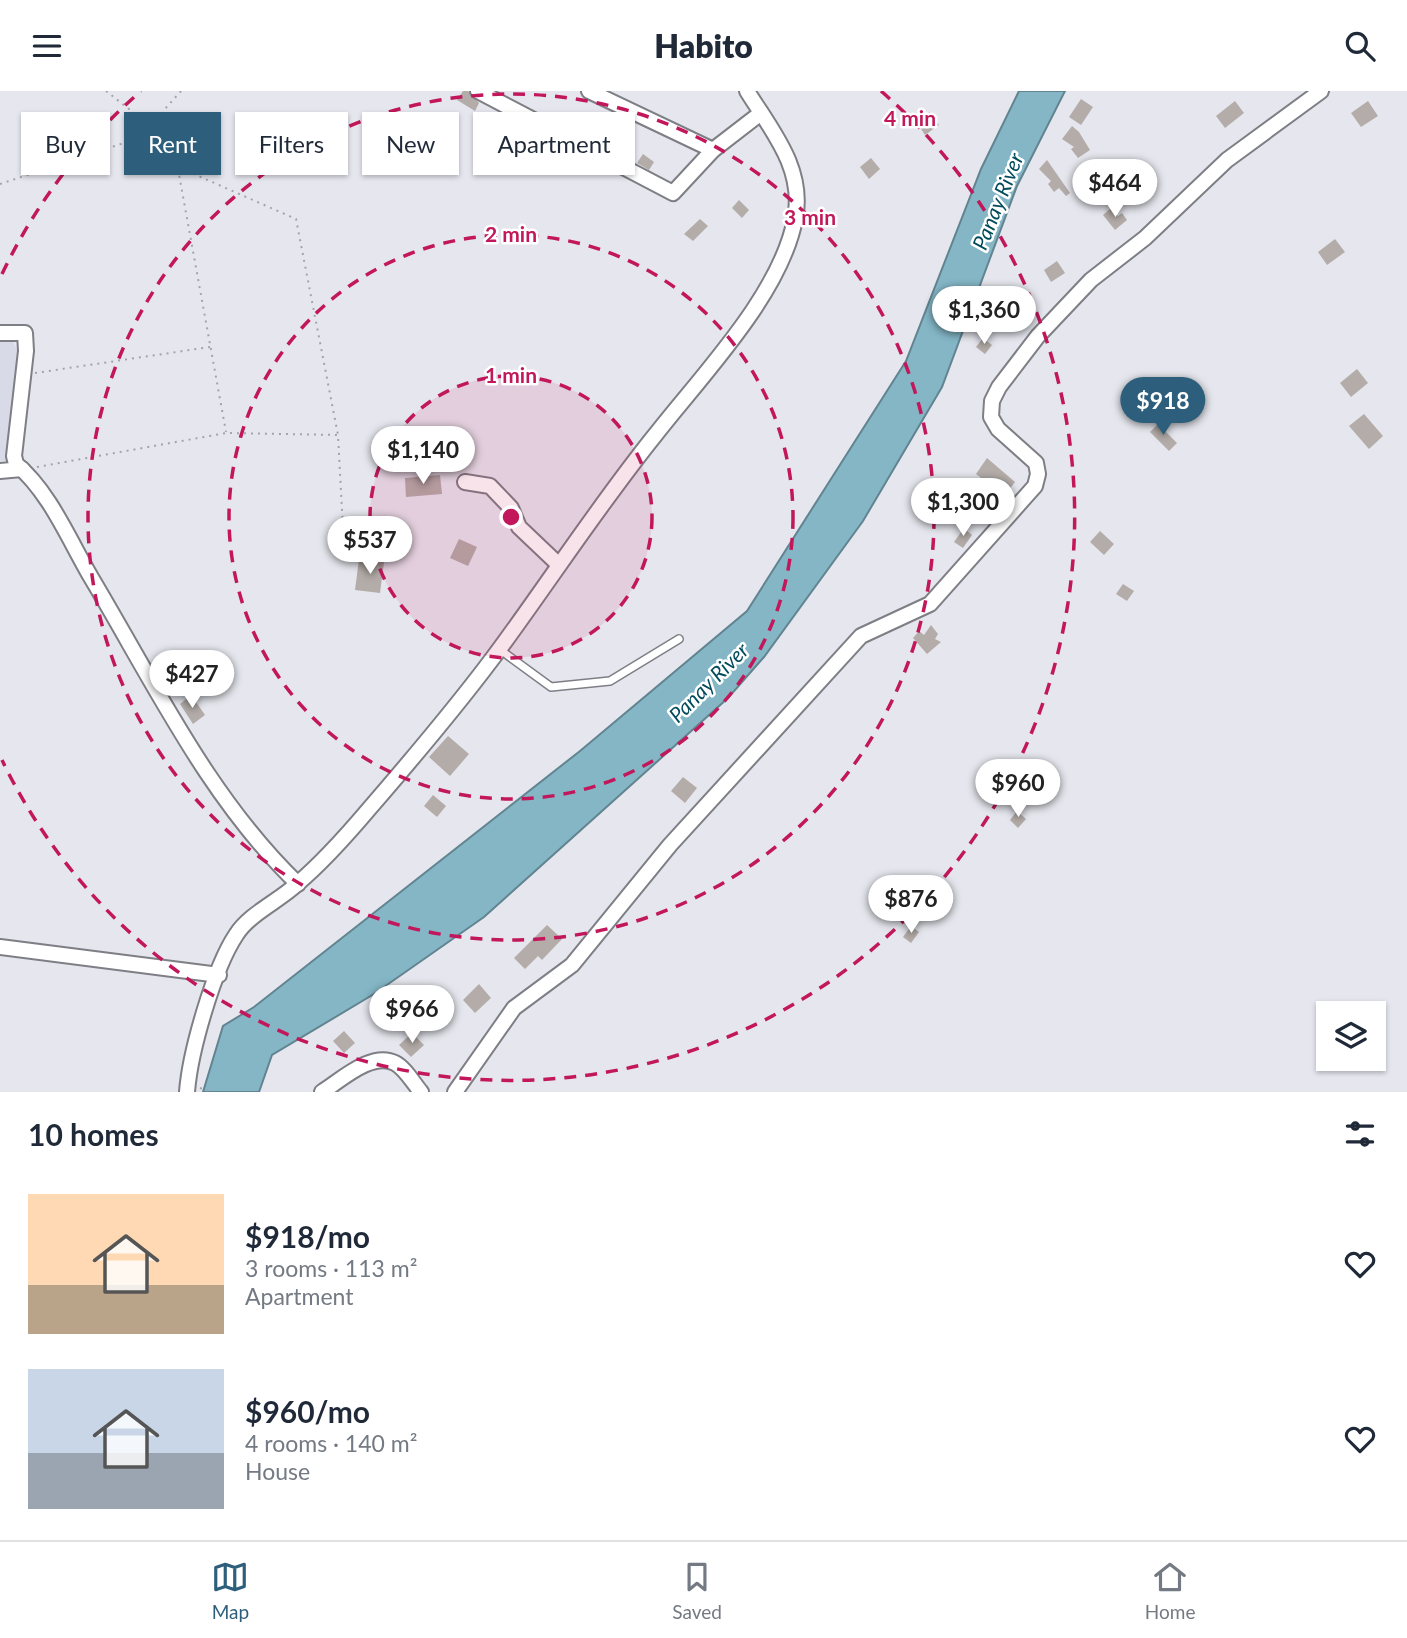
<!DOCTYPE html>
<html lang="en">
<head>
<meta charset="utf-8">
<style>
  body { margin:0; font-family:Lato,sans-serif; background:#f6f6f7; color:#1f2937; height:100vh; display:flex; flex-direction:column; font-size:26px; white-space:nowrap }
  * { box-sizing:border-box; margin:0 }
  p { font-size:23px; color:#747a83 }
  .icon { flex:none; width:38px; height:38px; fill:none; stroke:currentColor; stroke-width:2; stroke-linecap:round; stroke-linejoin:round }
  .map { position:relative; height:1001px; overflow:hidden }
  .details { display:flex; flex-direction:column; background:#fff; flex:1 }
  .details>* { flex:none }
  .guide { position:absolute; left:21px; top:21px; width:700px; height:63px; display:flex; gap:14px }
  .controls { position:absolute; left:1316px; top:910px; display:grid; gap:14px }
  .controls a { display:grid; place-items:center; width:70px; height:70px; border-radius:0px; background:#fff; box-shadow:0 2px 5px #0004; font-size:35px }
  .price { position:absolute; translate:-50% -60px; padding:0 16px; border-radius:24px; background:#fff; color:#222; font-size:23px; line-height:46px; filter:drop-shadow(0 2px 4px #0008) }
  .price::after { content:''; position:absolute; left:50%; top:42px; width:21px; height:16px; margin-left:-10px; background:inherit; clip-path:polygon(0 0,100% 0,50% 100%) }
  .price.current { background:#2d5f7c; color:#fff }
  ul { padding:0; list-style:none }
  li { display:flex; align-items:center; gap:21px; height:175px; padding:0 28px }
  li span { display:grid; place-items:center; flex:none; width:196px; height:140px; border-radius:0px; color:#555 }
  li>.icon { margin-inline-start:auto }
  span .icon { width:84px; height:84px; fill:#fffc; stroke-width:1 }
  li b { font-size:30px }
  h2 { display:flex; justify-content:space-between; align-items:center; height:84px; padding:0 28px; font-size:30px }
  .tag { padding:0 24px; border-radius:0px; background:#fff; box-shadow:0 2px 5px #0004; font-size:24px; line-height:63px }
  .tag.current { background:#2d5f7c; color:#fff }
  header { display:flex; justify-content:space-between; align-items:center; height:91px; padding:0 28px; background:#fff; font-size:32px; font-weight:800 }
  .tabs { display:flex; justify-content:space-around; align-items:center; height:98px; border-top:2px solid #e0e1e3; background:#fff; font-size:19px; color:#747a83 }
  .tabs a { display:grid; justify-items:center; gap:4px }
  .tabs .current { color:#2d5f7c }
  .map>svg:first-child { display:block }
  .built { fill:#d9dae8 }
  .water { fill:#84b6c6; stroke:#628490; stroke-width:2 }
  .building { fill:#b3aca8 }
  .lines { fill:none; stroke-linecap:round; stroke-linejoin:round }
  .service-casing { stroke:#7e7e85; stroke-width:10 }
  .minor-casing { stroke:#7e7e85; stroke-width:18 }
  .path { stroke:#a3a4aa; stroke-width:2; stroke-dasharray:2 5; stroke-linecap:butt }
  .service { stroke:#fff; stroke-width:7 }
  .minor { stroke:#fff; stroke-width:14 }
  .ring { fill:none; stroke:#c2185b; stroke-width:3.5; stroke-dasharray:12 9 }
  .labels { text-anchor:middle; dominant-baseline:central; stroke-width:5; stroke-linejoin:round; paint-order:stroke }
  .water-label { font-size:21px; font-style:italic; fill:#004b5c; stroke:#fff }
  .centre { fill:#c2185b; stroke:#fff; stroke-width:3.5 }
  .ring-label { font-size:21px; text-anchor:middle; font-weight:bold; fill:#c2185b; stroke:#fff; stroke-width:5; stroke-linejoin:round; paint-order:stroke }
</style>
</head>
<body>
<header><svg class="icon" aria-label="menu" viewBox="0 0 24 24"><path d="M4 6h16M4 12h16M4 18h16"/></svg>Habito<svg class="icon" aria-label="search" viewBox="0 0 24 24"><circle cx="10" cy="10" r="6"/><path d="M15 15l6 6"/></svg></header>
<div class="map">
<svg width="1407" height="1001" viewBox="0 0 1407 1001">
  <rect width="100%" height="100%" fill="#e6e7ee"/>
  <polygon class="built" points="12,249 19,263 8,370 0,370 0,250"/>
  <polygon class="water" points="1019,0 1065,0 1017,95 942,296 863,430 764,566 728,607 484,826 374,903 272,964 259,1001 203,1001 223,935 254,916 580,660 747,520 906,270 981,78"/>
  <g class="building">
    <polygon points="463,0 468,0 479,12 475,20 457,9"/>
    <polygon points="1081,8 1093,16 1081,34 1069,26"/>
    <polygon points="1235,10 1244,22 1225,37 1216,25"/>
    <polygon points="1368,10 1378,25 1361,36 1351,22"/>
    <polygon points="930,21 939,34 925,44 916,30"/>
    <polygon points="1072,35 1079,41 1090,59 1078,67 1071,58 1074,56 1062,48"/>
    <polygon points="614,41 627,47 619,63 607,56"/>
    <polygon points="643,63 654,71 649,79 637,72"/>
    <polygon points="871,67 880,78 869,88 860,76"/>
    <polygon points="1047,69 1070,102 1066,105 1059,97 1054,101 1048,93 1051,90 1039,78"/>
    <polygon points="739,109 749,119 742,127 732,117"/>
    <polygon points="1111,117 1118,125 1122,122 1127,129 1115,139 1103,124"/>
    <polygon points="700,128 708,135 693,150 684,143"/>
    <polygon points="1335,148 1345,161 1327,174 1318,161"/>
    <polygon points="1057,170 1065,182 1051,191 1044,179"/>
    <polygon points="983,247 992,254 985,263 976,256"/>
    <polygon points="1357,278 1368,292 1351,306 1340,292"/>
    <polygon points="1364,323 1383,345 1369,358 1349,335"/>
    <polygon points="1158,333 1177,352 1169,360 1150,341"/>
    <polygon points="987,367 1015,391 998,413 994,409 986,419 976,410 990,394 976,383"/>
    <polygon points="440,384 442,403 406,406 405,387"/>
    <polygon points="964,437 972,444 963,457 954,451"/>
    <polygon points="1100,440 1114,453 1104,464 1090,451"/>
    <polygon points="459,448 477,456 468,475 450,467"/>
    <polygon points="359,468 384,471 380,502 355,499"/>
    <polygon points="1123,493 1134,500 1127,510 1116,503"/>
    <polygon points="931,534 938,543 935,548 941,551 927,563 913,547 919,540 924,544"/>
    <polygon points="191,604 205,624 193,633 180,613"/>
    <polygon points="448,645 469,663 450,685 429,666"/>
    <polygon points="1028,676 1038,685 1021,706 1013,700 1017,695 1009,688 1018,677 1024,682"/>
    <polygon points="683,686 697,697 685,712 671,700"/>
    <polygon points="433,704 446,715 437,726 424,715"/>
    <polygon points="1017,720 1026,728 1018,737 1010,729"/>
    <polygon points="547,834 562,848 542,869 538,865 525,878 514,867"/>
    <polygon points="911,835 919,841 911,852 903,846"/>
    <polygon points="479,893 491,907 475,922 463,909"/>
    <polygon points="344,940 355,952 344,962 333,950"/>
    <polygon points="412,942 424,954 411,966 399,954"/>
  </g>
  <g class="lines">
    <g class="service-casing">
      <polyline id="service" points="499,558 551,596 610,590 679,548"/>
    </g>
    <g class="minor-casing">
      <g id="minor">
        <polyline points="478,0 673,102 713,59 761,22"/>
        <polyline points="589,0 713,59"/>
        <path d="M0,242h25l1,18 -12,105 2,8c34,28 54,78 76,115 62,104 118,221 206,305"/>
        <polyline points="0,380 22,378"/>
        <polyline points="465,391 490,395 511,417 519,436 559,474"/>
        <polyline points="0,856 219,884"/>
        <path d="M187,1001c3,-40 27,-124 49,-157 13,-21 43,-34 61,-51 26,-22 50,-49 72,-75 45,-52 91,-106 132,-162 52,-71 100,-145 155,-213 46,-59 125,-140 139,-215 10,-50 -23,-88 -48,-128"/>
        <path d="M322,1001c19,-12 50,-41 73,-29 10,5 19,21 26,29"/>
        <polyline points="455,1001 514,917 572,874 670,754 861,545 930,513 1035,395 1038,383 1036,372 998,338 991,326 992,310 999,296 1038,245 1091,189 1145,147 1227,69 1321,0"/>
      </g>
    </g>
    <g class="path">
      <polyline points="106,0 157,40"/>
      <polyline points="181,0 165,18 158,41 178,76 296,128 338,344"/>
      <polyline points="178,78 226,341"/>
      <polyline points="0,93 157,41"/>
      <polyline points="35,282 210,256"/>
      <polyline points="37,376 226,342 338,344 343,438"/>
      <polyline points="200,997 213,1001"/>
    </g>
    <use href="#service" class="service"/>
    <use href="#minor" class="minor"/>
  </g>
  <circle cx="511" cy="426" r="141" fill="#c2185b" fill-opacity=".12"/>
  <g class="ring">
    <circle cx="511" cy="426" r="141"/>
    <circle cx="511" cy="426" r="282"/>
    <circle cx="511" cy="426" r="423"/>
    <path d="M2 183A564 564 0 0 1 141 0M881 0A564 564 0 1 1 2 669"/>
  </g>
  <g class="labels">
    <g class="water-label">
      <text transform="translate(997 110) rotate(-68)">Panay River</text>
      <text transform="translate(708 591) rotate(-45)">Panay River</text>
    </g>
  </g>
  <circle cx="511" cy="426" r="10" class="centre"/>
  <g class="ring-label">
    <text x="910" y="35">4 min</text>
    <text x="810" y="134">3 min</text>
    <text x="511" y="151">2 min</text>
    <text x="511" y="292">1 min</text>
  </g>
</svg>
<div class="controls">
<a><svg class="icon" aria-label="layers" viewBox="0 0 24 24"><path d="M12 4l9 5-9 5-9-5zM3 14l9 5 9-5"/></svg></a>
</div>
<b class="price" style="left:1115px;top:128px">$464</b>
<b class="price" style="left:984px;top:255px">$1,360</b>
<b class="price current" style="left:1163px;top:346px">$918</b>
<b class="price" style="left:423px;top:395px">$1,140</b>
<b class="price" style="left:963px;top:447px">$1,300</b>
<b class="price" style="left:370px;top:485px">$537</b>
<b class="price" style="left:192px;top:619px">$427</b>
<b class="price" style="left:1018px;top:728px">$960</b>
<b class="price" style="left:911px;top:844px">$876</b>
<b class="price" style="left:412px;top:954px">$966</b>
<div class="guide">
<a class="tag">Buy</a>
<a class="tag current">Rent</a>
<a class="tag">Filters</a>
<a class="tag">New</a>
<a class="tag">Apartment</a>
</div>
</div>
<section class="details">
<h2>10 homes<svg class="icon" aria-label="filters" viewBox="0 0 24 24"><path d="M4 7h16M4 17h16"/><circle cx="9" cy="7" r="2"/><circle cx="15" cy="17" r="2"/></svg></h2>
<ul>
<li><span style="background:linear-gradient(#ffd9b3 65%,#b9a48a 0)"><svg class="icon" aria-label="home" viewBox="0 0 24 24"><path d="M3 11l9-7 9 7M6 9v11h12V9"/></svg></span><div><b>$918/mo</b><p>3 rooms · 113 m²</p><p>Apartment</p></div><svg class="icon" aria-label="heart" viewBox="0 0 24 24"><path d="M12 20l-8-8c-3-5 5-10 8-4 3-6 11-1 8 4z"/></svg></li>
<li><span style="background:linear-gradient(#c9d6e8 60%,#9aa5b1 0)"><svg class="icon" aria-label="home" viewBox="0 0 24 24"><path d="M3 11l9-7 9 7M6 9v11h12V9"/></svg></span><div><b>$960/mo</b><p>4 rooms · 140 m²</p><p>House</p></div><svg class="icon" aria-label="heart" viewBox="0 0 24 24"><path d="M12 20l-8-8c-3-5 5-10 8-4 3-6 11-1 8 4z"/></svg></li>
</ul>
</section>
<nav class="tabs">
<a class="current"><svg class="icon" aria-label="map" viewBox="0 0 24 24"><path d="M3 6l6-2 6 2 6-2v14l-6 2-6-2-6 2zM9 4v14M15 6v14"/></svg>Map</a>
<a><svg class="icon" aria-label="saved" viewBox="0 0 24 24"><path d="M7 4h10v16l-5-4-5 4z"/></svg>Saved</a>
<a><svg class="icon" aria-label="home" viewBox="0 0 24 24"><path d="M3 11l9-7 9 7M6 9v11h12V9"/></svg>Home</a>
</nav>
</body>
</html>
